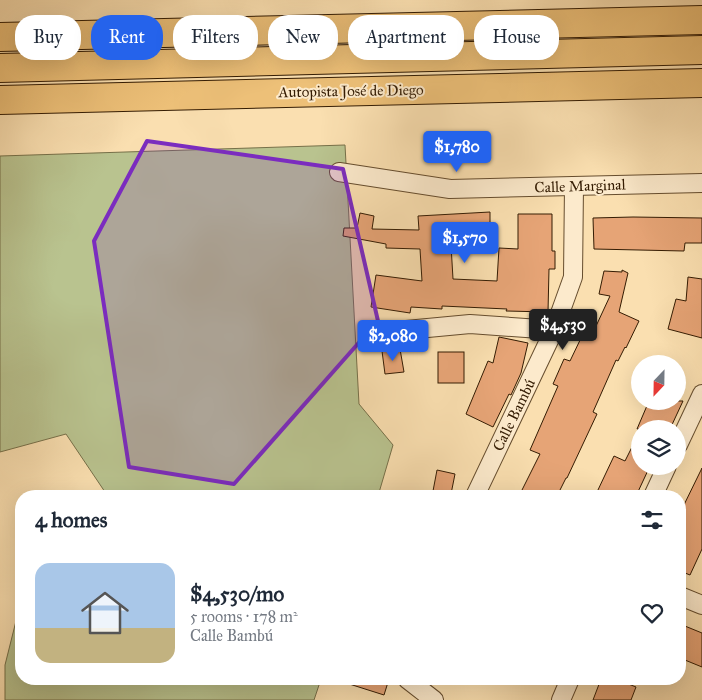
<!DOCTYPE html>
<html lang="en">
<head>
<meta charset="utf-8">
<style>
  body { margin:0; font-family:"IM FELL Great Primer",serif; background:#f6f6f7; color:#1f2937; height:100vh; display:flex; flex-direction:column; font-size:19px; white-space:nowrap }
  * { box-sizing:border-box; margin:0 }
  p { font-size:16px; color:#747a83 }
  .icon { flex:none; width:28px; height:28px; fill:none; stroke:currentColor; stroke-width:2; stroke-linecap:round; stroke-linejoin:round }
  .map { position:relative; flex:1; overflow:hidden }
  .panel { position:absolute; left:15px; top:490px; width:671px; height:195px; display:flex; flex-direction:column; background:#fff; border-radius:20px; box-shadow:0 5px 20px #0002 }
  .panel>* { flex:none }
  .guide { position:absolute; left:15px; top:15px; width:672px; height:45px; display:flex; gap:10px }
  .needle { width:32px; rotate:202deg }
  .fabs { position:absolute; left:631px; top:355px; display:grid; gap:10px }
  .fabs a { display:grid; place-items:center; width:55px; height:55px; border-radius:50%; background:#fff; box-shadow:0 5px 20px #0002; font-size:25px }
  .price { position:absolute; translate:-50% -42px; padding:0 11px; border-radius:5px; background:#2563eb; color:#fff; font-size:16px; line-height:32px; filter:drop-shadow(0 1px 2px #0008) }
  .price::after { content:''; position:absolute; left:50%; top:30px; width:15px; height:11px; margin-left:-8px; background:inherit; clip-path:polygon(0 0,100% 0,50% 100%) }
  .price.active { background:#222; color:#fff }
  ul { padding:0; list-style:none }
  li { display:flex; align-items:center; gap:15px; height:125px; padding:0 20px }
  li+li { border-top:1px solid #e0e1e3 }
  li span { display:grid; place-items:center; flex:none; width:140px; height:100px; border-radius:15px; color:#555 }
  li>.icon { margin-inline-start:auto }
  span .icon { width:60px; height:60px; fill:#fffc; stroke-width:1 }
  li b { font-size:21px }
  h2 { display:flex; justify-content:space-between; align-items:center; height:60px; padding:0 20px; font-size:21px }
  .tag { padding:0 18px; border-radius:20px; background:#fff; box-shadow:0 5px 20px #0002; font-size:18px; line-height:45px }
  .tag.active { background:#2563eb; color:#fff }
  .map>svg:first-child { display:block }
  .green { fill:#b9c38f; stroke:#767049 }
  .building { fill:#e6a476; stroke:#341c03 }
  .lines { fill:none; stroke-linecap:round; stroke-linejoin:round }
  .street-casing { stroke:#664d2e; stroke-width:20 }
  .highway-casing { stroke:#341c03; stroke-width:30 }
  .street { stroke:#fceacc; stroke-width:18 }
  .highway { stroke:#edc078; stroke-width:28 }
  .marked { fill:#7b2cbf; fill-opacity:0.2; stroke:#7b2cbf; stroke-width:4; stroke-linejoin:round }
  .labels { text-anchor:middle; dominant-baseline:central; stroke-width:4; stroke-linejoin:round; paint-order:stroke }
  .street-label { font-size:15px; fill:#341c03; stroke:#fceacc }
</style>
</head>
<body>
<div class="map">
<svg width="702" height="700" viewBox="0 0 702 700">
  <rect width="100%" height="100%" fill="#fadfb0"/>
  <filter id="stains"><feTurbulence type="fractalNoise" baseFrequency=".004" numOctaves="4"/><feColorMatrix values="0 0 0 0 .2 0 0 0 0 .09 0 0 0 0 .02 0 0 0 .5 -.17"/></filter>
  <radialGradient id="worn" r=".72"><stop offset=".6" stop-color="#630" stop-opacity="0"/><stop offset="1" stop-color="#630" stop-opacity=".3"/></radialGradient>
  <g class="green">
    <polygon points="345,145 359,404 393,445 378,496 102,496 105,492 66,434 0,452 0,156"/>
    <polygon points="21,601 21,679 321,679 314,700 5,700 5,665"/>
  </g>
  <g class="building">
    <polygon points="490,212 490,245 451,245 453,279 497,281 499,248 518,249 518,214 552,214 552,251 555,251 555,269 549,269 548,312 506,311 507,309 442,306 442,309 411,307 410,313 371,307 376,275 422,281 420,249 386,248 386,244 343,236 344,228 357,228 360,213 374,216 372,229 419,230 418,216"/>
    <polygon points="633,217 702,218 702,243 685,243 684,251 594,249 593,218"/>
    <polygon points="622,270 628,273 619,312 639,321 626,348 625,347 618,361 616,360 593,412 597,414 567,478 566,478 557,496 519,496 540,454 530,450 558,386 553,384 564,359 570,361 582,336 590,339 610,296 599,294 604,271 622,272"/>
    <polygon points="688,277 702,279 702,338 668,329 676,299 686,301"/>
    <polygon points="499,337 528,343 521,373 511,395 509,394 493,427 466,414 488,361 493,363"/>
    <polygon points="400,349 404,372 385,374 382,351"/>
    <rect x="438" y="352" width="26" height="31"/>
    <polygon points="649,401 683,401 670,429 637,429"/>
    <polygon points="640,431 640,466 650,466 636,496 605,496 597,492 614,456 625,461"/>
    <polygon points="702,468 702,549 690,575 680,571 680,513"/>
    <polygon points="437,470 455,474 451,494 433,491"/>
    <polygon points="680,624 702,633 702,667 680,658"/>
    <polygon points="344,679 389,679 384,695 343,682"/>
    <polygon points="601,679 616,679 636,687 631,700 593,700"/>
  </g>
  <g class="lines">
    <g class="street-casing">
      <g id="street">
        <polyline points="339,172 450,189 702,183"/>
        <polyline points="385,332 470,324 554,330"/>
        <polyline points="678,445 702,394"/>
        <polyline points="475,496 554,330 573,277 574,186"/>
        <polyline points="653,496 667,466"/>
        <polyline points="680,596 702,605"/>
        <polyline points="407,679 434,700"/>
        <polyline points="561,700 570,679"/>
      </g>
    </g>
    <g class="highway-casing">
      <g id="highway">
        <polyline points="0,37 702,20"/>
        <polyline points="0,68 702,50"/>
        <polyline points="0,100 702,83"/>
      </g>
    </g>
    <use href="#street" class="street"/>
    <use href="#highway" class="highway"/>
  </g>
  <path class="marked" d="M147,141l196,28 35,152 -144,163 -105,-17 -35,-226z"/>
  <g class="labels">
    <g class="street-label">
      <text transform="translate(351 91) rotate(-1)">Autopista José de Diego</text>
      <text transform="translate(580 186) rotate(-2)">Calle Marginal</text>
      <text transform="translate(514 415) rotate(-64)">Calle Bambú</text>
    </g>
  </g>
  <rect width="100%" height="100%" filter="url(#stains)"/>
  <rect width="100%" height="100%" fill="url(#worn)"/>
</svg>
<div class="fabs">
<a><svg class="needle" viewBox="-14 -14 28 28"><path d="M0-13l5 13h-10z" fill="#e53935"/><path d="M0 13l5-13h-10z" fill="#747a83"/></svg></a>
<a><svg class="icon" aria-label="layers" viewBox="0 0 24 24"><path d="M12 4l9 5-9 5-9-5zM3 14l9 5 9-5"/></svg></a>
</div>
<b class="price" style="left:457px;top:173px">$1,780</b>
<b class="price" style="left:465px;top:264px">$1,570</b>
<b class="price active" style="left:563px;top:351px">$4,530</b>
<b class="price" style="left:393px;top:362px">$2,080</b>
<div class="guide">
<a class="tag">Buy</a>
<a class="tag active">Rent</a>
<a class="tag">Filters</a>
<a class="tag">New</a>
<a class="tag">Apartment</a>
<a class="tag">House</a>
</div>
<section class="panel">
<h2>4 homes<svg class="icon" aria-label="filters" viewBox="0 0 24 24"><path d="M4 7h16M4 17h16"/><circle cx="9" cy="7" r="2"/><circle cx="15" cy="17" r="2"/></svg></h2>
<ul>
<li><span style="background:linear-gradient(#a9c7e8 65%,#c2b280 0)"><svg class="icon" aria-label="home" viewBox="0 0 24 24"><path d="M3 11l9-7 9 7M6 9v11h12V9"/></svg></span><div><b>$4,530/mo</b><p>5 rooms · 178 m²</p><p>Calle Bambú</p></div><svg class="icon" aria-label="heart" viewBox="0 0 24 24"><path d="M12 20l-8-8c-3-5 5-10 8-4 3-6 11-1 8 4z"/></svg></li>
</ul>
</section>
</div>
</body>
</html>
